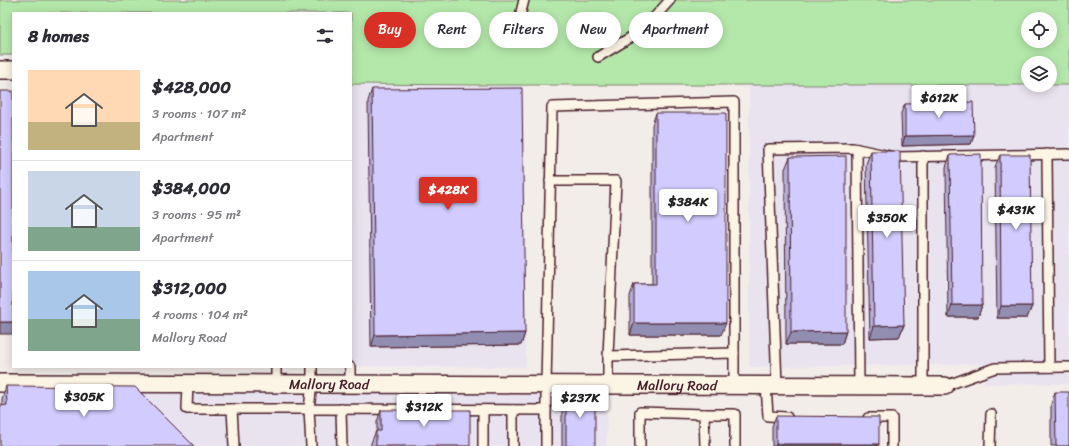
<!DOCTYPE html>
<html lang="en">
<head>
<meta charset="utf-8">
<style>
  body { margin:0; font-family:Sriracha,sans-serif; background:#f7f7f7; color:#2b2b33; height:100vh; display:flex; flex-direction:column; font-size:15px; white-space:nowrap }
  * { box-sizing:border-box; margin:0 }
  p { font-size:13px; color:#7c7c81 }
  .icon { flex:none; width:22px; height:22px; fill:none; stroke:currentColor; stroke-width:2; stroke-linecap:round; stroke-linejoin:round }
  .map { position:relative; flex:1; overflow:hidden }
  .drawer { position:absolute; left:12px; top:12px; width:340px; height:356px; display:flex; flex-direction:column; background:#fff; border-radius:0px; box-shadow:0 2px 10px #0003 }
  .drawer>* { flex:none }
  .banner { position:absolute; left:364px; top:12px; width:380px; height:36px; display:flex; gap:8px }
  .tools { position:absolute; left:1021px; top:12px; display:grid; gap:8px }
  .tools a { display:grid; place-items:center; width:36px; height:36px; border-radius:50%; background:#fff; box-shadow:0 2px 10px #0003; font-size:20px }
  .price { position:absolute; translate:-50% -34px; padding:0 9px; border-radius:4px; background:#fff; color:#222; font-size:13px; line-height:26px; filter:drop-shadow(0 1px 2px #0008) }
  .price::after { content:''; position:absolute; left:50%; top:24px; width:12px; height:9px; margin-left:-6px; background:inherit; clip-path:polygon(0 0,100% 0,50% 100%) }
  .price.active { background:#d93025; color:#fff }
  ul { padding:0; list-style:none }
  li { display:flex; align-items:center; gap:12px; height:100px; padding:0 16px }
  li+li { border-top:1px solid #e1e1e2 }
  li span { display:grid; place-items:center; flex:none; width:112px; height:80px; border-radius:0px; color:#555 }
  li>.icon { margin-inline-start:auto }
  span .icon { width:48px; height:48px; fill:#fffc; stroke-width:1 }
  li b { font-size:17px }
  h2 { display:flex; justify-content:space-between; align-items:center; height:48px; padding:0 16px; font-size:17px }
  .chip { padding:0 14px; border-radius:18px; background:#fff; box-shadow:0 2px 10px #0003; font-size:14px; line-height:36px }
  .chip.active { background:#d93025; color:#fff }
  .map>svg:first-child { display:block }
  .built { fill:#e9e3f0 }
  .green { fill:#b4e8aa; stroke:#7f846a; fill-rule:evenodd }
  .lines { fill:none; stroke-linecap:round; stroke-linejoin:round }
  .lane-casing { stroke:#4a1f2b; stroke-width:12 }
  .street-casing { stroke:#4a1f2b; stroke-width:20 }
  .lane { stroke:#fcf5e5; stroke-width:9 }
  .street { stroke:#fcf5e5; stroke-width:17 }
  .wall { fill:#b4afda; stroke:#4a1f2b }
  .shaded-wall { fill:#928eb2; stroke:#4a1f2b }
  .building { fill:#d1cbfe; stroke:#4a1f2b }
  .labels { text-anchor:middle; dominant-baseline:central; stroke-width:4; stroke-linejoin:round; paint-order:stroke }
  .street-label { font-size:14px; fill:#4a1f2b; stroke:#fcf5e5 }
</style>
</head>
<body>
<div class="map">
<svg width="1069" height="446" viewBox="0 0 1069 446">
  <rect width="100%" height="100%" fill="#f3edea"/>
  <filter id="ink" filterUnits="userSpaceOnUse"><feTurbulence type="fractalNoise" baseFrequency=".025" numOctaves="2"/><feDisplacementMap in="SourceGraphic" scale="8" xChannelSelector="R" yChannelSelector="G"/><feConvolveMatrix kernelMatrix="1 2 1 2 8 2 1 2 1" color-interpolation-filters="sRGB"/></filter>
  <g filter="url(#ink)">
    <g class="built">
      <polygon points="351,84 523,85 526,367 351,366"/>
      <polygon points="749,85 1069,85 1069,384 984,384 984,364 749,367"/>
      <polygon points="66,393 607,393 607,446 0,446 0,394"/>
    </g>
    <path class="green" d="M0,0h1069v85h-585l-133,-1v-71h-338v42h-13zM1028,19h22v22h-22zM1028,63h22v22h-22z"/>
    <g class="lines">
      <g class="lane-casing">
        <g id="lane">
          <polyline points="521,12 524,0"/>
          <polyline points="598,57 643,30 670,0"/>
          <polyline points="857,149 859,386"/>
          <polyline points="1047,154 1049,367"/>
          <polyline points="923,156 923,386"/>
          <polyline points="550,181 616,181 608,356 734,353"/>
          <polyline points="276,367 276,384"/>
          <polyline points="312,367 312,384 309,409 546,410"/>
          <polyline points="350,367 350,384"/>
          <polyline points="188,383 187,409 309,409 311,446"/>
          <polyline points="608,385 608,356"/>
          <polyline points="766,385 768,416 787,417"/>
          <polyline points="777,385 768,149 853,148 895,157 1069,154"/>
          <polyline points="945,386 995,368 1069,367"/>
          <polyline points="232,409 234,446"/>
          <polyline points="341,409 342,446"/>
          <polyline points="513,410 513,446"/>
          <polyline points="704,414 735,414 735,446"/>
          <polyline points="868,418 892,418 892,446"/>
          <polyline points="483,446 483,410"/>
          <polyline points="546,446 546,385 552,107 734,102 734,385"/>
          <polyline points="640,446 640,412 704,414 705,446"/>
          <polyline points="990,446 991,414"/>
        </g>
      </g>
      <g class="street-casing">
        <g id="street">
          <polyline points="0,70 13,70"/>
          <path id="s1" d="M0,383l945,3"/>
        </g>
      </g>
      <use href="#lane" class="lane"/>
      <use href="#street" class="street"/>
    </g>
    <g class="wall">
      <polygon points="372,89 525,333 521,345 371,347 368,101"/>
      <polygon points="905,104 974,135 971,144 902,146 901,113"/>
      <polygon points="656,113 721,335 630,335 630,296 634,284 652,284 652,125"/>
      <polygon points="871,151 904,325 899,337 870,338 866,164"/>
      <polygon points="950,155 982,305 978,317 948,317 946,167"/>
      <polygon points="1000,155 1032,306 1027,318 997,318 995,167"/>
      <polygon points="790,157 846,331 842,344 786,344 785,169"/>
      <polygon points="6,386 194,446 2,406 2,399"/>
      <polygon points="566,392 595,446 562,446 562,402"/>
      <polygon points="1055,392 1069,446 1051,446 1051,404"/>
      <polygon points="381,410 470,446 371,446 371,443 376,431 377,431 377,422"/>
      <polygon points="776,416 879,444 878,446 772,446 772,426"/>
    </g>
    <g class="shaded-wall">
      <polygon points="974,135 971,144 902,146 905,136"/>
      <polygon points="952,305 982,305 978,317 948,317"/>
      <polygon points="1001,306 1032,306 1027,318 997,318"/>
      <rect x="0" y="322" width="13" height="12"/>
      <polygon points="634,323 726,323 721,335 630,335"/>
      <polygon points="904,325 899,337 870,338 874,326"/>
      <polygon points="846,331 842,344 786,344 791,332"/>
      <polygon points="525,333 521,345 371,347 375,335"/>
      <polygon points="776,444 879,444 878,446 775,446"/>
    </g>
    <g class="building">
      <polygon points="522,88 525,333 375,335 372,89"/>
      <rect x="0" y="91" width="13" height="231"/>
      <polygon points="973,102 974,135 905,136 905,104"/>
      <polygon points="656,113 726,113 726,323 634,323 634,284 656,284"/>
      <polygon points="871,151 900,151 904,325 874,326"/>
      <polygon points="981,154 982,305 952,305 950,155"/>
      <polygon points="1000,155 1030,155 1032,306 1001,306"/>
      <polygon points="846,156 846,331 791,332 790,157"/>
      <polygon points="6,386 135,387 194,446 0,446 0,406 7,405"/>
      <polygon points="566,392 595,393 595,446 566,446"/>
      <polygon points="1055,392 1069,392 1069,446 1056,446"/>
      <polygon points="381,410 470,410 470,446 376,446 376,431 381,431"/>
      <polygon points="776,416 879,417 879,444 776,444"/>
    </g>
  </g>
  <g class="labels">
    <g class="street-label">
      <text stroke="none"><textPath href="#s1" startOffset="329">Mallory Road</textPath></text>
      <text stroke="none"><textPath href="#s1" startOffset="677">Mallory Road</textPath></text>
    </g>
  </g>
</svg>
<div class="tools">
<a><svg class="icon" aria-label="locate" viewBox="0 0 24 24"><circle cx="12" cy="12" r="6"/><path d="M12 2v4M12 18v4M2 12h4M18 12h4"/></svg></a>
<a><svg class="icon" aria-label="layers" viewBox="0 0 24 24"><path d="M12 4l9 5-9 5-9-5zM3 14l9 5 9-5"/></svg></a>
</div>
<b class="price" style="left:939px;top:119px">$612K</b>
<b class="price active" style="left:448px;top:211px">$428K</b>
<b class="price" style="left:688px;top:223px">$384K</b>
<b class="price" style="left:1016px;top:231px">$431K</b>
<b class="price" style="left:887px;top:239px">$350K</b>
<b class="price" style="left:84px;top:418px">$305K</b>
<b class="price" style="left:580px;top:419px">$237K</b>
<b class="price" style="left:424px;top:428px">$312K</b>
<div class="banner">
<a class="chip active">Buy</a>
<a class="chip">Rent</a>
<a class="chip">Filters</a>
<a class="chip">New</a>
<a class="chip">Apartment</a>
</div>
<section class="drawer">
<h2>8 homes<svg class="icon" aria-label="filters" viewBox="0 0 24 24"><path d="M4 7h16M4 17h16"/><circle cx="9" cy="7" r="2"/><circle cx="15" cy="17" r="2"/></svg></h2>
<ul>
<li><span style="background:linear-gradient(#ffd9b3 65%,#c2b280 0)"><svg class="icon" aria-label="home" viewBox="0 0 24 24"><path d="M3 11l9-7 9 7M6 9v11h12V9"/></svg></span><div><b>$428,000</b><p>3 rooms · 107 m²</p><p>Apartment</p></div></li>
<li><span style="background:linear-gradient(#c9d6e8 70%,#7fa58c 0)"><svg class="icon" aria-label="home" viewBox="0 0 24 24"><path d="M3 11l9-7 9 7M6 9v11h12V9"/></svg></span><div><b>$384,000</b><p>3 rooms · 95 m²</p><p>Apartment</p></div></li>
<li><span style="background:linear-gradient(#a9c7e8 60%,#7fa58c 0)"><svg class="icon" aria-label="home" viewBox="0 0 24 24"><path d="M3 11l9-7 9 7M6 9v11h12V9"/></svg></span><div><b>$312,000</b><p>4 rooms · 104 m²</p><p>Mallory Road</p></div></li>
</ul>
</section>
</div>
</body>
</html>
